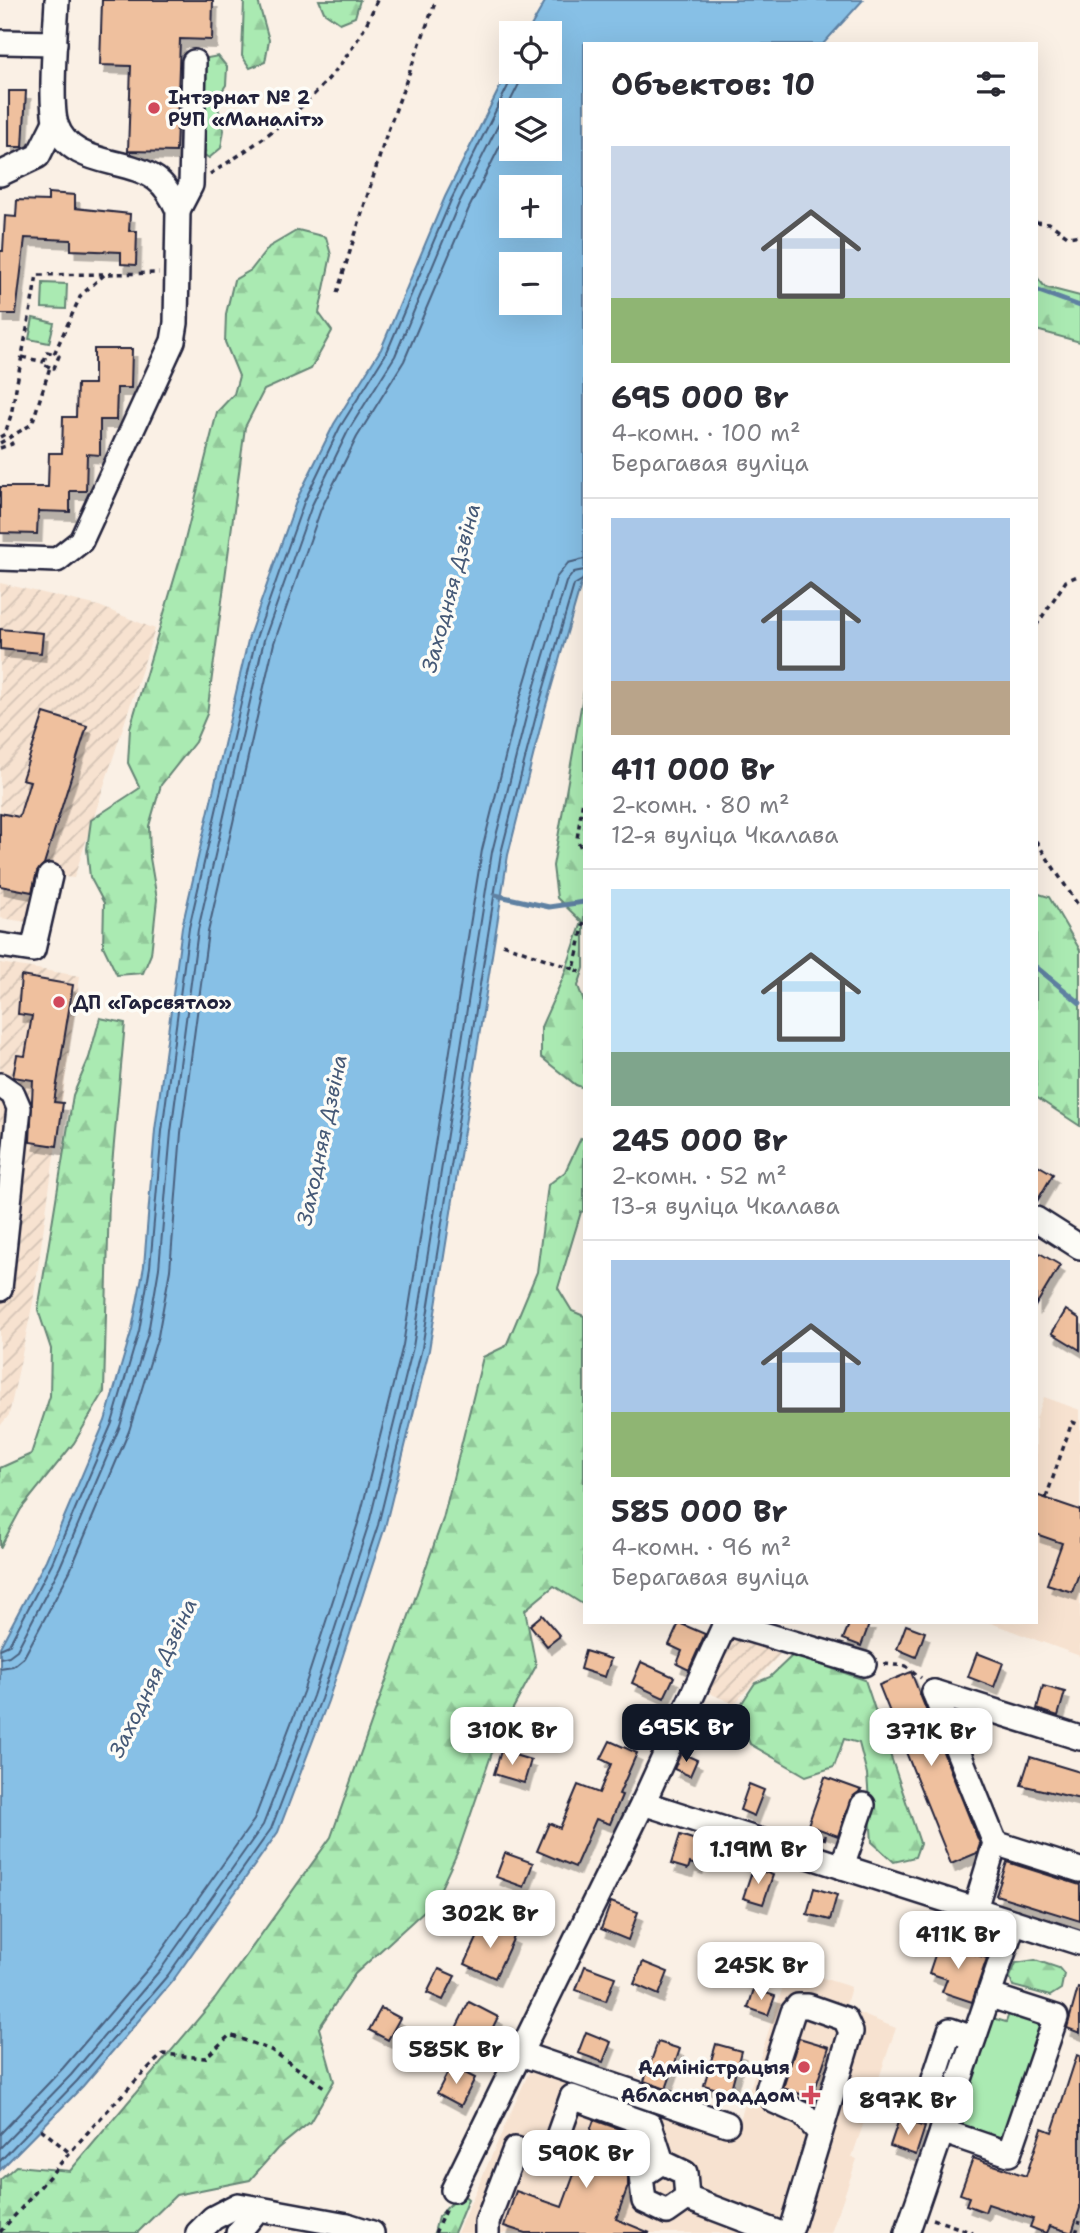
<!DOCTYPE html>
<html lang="ru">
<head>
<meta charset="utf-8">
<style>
  body { margin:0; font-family:"Shantell Sans",sans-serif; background:#f2f2f3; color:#2b2b33; height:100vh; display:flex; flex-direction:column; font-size:26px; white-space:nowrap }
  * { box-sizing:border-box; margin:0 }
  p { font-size:23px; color:#7c7c81 }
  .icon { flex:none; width:38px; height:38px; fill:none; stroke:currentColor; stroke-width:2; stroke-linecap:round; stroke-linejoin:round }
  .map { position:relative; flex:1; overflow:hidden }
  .panel { position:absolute; left:583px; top:42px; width:455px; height:1582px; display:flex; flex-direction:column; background:#fff; border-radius:0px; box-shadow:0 7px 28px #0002 }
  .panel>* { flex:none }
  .controls { position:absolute; left:499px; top:21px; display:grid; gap:14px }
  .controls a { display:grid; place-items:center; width:63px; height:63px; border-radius:0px; background:#fff; box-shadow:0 7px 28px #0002; font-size:35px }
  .price { position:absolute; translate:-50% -60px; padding:0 16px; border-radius:14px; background:#fff; color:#222; font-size:23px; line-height:46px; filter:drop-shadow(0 2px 4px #0008) }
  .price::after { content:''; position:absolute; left:50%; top:42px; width:21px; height:16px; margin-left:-10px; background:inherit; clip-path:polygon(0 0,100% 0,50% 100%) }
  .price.active { background:#111827; color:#fff }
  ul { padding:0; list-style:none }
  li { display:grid; align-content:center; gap:14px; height:371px; padding:0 28px }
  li+li { border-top:2px solid #e1e1e2 }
  li span { display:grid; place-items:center; height:217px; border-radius:0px; color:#555 }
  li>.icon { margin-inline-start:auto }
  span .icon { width:126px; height:126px; fill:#fffc; stroke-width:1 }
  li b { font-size:30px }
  h2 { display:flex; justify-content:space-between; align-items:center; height:84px; padding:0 28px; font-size:30px }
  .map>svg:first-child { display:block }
  .built { fill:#f7e2d0 }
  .industrial { fill:url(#industrial-furrows) }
  .green { fill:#aaeab2; stroke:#668676; stroke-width:2 }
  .forest { fill:url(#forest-firs); stroke:#668676; stroke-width:2 }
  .water { fill:#87c0e6; stroke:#5f81a2; stroke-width:2; fill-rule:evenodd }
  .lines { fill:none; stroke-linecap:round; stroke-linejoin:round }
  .shore { stroke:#4a617f; stroke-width:2 }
  .stream { stroke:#5f81a2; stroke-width:5 }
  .building { fill:#efc09e; stroke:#22223b; stroke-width:2; filter:url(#shadow) }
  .minor-casing { stroke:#22223b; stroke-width:28 }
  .path { stroke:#22223b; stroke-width:3.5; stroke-dasharray:5 5; stroke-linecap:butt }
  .minor { stroke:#fdfcf7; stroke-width:23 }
  .poi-dot { fill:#d1495b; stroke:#fdfcf7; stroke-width:2.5 }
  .labels { text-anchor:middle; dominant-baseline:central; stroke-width:7; stroke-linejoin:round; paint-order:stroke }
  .poi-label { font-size:19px; font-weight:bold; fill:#22223b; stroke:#fdfcf7; text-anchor:start }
  .water-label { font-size:21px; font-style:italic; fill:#455977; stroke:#fdfcf7 }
</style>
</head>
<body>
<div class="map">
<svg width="1080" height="2233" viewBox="0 0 1080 2233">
  <defs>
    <pattern id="industrial-furrows" width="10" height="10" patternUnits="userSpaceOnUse" patternTransform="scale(1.75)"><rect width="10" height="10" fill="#f7e2d0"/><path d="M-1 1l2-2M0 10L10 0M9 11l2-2" fill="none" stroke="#d3c2b4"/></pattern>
    <pattern id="forest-firs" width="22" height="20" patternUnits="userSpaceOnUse" patternTransform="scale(1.75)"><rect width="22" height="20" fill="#aaeab2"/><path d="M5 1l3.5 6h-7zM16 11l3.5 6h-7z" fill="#92c89a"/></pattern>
    <filter id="shadow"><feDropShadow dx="4.5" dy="8" stdDeviation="0" flood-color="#0004"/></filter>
  </defs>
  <rect width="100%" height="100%" fill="#faf0e5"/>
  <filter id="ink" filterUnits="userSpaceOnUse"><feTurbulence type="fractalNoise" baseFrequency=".0143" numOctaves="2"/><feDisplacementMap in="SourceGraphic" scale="14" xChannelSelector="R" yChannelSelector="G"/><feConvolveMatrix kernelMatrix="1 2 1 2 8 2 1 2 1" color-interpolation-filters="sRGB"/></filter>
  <g filter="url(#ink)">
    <g class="built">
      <polygon points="1044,1397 1080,1410 1080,1656 988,1622 1036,1622 1036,1419"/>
      <polygon points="787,1974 810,1974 851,1987 845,2008 896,2028 852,2157 857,2159 831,2233 457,2233 533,2063 738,2126"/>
    </g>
    <g class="industrial">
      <polygon points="0,583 99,606 155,629 74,878 46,875 34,923 0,918"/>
      <polygon points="0,963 80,976 33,1302 9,1415 0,1426"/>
      <polygon points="730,1636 780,1654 734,1704 705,1691"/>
    </g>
    <g class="green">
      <polygon points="43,283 67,284 66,309 42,308"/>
      <polygon points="33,318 54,323 49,343 29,339"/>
      <polygon points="1010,2011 1043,2022 1005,2141 954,2125 989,2017 1006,2022"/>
    </g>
    <g class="forest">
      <polygon points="319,0 360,0 355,17 340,23 324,12"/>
      <polygon points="244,1 258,1 269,40 265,62 250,68 242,56"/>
      <polygon points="218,56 227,67 226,85 216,100 224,130 221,148 209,158 197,150 202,59"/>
      <polygon points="298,230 326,237 331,255 319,313 332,331 311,369 264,390 245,427 207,714 195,742 161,785 149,826 150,858 157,899 151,954 143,973 117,975 103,946 104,903 90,877 87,849 91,820 140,788 128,763 130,728 181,556 217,412 234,394 239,376 225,342 226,314 234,280 251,270 269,247"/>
      <polygon points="1036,276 1045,287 1080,296 1080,342 1036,330"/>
      <polygon points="584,690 584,968 578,986 584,1002 584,1088 576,1085 541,1057 541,1027 563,978 582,922 557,898 553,866"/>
      <polygon points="1036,893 1049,897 1080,950 1080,1126 1036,1097"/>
      <polygon points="100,1018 125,1023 109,1198 104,1392 74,1443 21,1509 0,1548 0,1468 31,1454 50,1396 51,1349 38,1310 73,1095 89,1058"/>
      <polygon points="581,1138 584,1139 584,1211 581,1212 558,1288 572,1311 584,1316 584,1605 554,1586 525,1610 536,1666 497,1738 459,1849 435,1901 355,1974 319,2028 334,2081 310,2122 277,2149 250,2180 176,2195 137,2233 0,2233 0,2180 16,2166 70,2171 215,1999 331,1837 443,1519 483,1357 506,1346 537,1272 548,1185 565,1172"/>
      <polygon points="793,1655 865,1680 920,1843 915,1857 894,1862 872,1842 867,1774 859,1743 844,1739 834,1767 806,1776 750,1744 736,1712 755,1683 770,1677"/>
      <polygon points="1035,1960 1059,1968 1064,1974 1061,1989 1050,1996 1013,1986 1010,1977 1016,1963"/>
      <polygon points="461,2193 468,2199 454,2233 434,2233 438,2217"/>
    </g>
    <path class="water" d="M546,0h317l-40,44h-239v530l-39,135 -37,146 -79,495 -44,177 -57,174 -50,131 -104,147 -91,107 -83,84v-523l46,-87 59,-139 27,-92 12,-63 11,-136 27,-203 67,-291 48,-137 37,-75 47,-75 64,-152 66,-132v7h39v-39h-23zM511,110h39v39h-39zM511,187h39v39h-39zM511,264h39v39h-39z"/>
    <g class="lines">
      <g class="shore">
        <polyline points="0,1649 9,1645 52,1563 112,1423 139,1331 150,1267 162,1131 189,928 256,638 304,502 340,427 387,352 451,200 515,72"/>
        <polyline points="0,1658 9,1656 17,1650 60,1567 120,1426 148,1333 159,1268 171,1132 198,930 264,640 312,505 348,431 395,356 459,203 525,72"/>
        <polyline points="0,1668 13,1666 24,1657 70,1571 129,1431 158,1336 170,1270 181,1133 208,932 274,643 321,509 357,437 404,361 469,208 511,124"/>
        <polyline points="0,2134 63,2068 153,1963 254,1820 303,1692 359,1520 403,1345 482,850 519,702 556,578 568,563 584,559"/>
        <polyline points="0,2148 71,2075 161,1969 263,1825 313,1696 369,1523 413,1347 492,852 529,705 566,582 574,572 584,570"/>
        <polyline points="0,2161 77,2081 168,1975 271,1829 321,1699 378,1525 422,1348 501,853 538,708 574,585 584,579"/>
      </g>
      <g class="stream">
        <polyline points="1036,290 1080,306"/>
        <polyline points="495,895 549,907 584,902"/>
        <polyline points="1036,967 1080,1003"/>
      </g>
    </g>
    <g class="building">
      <polygon points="102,0 213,0 212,40 180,39 176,152 128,151 131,66 100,65"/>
      <polygon points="9,91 26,91 23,147 9,147"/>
      <polygon points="48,193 75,195 75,208 130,214 129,231 137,231 136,265 121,264 121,252 71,250 71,240 25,238 16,314 0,314 0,251 3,251 5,216 16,217 17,200 48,201"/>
      <polygon points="94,349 132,349 131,388 117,388 116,420 100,420 100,455 87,454 86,491 70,491 70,512 38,511 37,534 0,533 0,487 48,487 49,453 62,453 63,417 76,417 77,384 94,384"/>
      <polygon points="0,629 43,633 41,653 0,649"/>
      <polygon points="44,713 87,726 44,864 37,872 32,892 0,886 0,813 19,817 30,781 22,779"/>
      <polygon points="21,976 73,985 54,1102 63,1103 57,1146 30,1142 33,1080 13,1077 17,1055 25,1056 32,1016 18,1014"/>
      <polygon points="1036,1164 1053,1174 1036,1203"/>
      <polygon points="1036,1251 1060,1265 1036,1305"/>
      <polygon points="1066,1310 1080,1319 1080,1350 1052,1333"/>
      <polygon points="1036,1495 1080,1510 1080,1571 1072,1592 1047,1584 1062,1543 1036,1534"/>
      <polygon points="542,1615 560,1636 547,1646 530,1625"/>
      <polygon points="850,1622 870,1622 861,1646 843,1639"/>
      <polygon points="679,1623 705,1634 689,1670 677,1664 682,1651 669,1645"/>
      <polygon points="906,1625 925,1632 916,1657 897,1649"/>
      <polygon points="585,1651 611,1659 605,1677 580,1669"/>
      <polygon points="977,1653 1003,1663 994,1687 968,1677"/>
      <polygon points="641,1662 674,1677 664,1698 632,1683"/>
      <polygon points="911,1672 980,1844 977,1853 951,1864 879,1685"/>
      <polygon points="1043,1686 1065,1692 1058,1716 1037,1709"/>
      <polygon points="703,1705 732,1718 726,1732 697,1720"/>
      <polygon points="610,1741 637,1753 619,1794 622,1795 610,1824 596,1819 575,1867 537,1851 549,1823 560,1828 578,1785 599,1793 611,1764 601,1759"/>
      <polygon points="501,1751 531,1760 524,1783 494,1774"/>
      <polygon points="681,1753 697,1760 690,1776 674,1769"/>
      <polygon points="1030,1757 1080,1772 1080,1799 1021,1785"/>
      <polygon points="825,1777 861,1790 850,1800 838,1836 808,1825"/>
      <polygon points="749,1784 764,1790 754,1816 740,1810"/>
      <polygon points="680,1835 705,1843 698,1866 690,1863 688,1869 671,1864"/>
      <polygon points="505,1853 533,1863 524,1887 496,1877"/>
      <polygon points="1007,1862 1080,1885 1080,1921 996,1895"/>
      <polygon points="753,1868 773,1875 763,1904 743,1898"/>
      <polygon points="814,1888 837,1895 830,1920 807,1914"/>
      <polygon points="611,1902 638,1912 628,1940 601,1929"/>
      <polygon points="484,1923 514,1937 495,1978 465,1964"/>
      <polygon points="939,1943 987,1958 972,2002 942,1992 947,1979 929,1973"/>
      <polygon points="643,1962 668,1972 659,1995 634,1984"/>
      <polygon points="585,1966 615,1977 606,2001 576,1990"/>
      <polygon points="439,1969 455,1976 443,2000 427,1993"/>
      <polygon points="1078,1988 1080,1988 1080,2033 1067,2028"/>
      <polygon points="754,1989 775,1996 768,2015 748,2008"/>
      <polygon points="469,2002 498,2017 483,2047 454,2032"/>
      <polygon points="381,2008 400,2018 388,2040 369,2030"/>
      <polygon points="586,2032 611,2042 603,2062 578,2053"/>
      <polygon points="799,2038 829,2047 812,2098 783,2088"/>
      <polygon points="658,2042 680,2049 666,2089 644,2081"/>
      <polygon points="716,2044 741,2051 730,2093 704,2085"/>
      <polygon points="1077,2055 1080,2056 1080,2208 1072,2233 1050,2226 1047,2233 1040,2231 1030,2227 1033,2219 988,2204 985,2212 966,2205 969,2197 960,2194 973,2158 1026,2176 1042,2128 1052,2132"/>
      <polygon points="451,2066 475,2078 461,2106 437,2093"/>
      <polygon points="899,2119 925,2127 916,2155 890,2146"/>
      <polygon points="594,2120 639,2136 642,2147 637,2162 628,2171 628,2186 616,2219 650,2233 525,2233 504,2226 516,2191 562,2207"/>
    </g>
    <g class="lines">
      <g class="minor-casing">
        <g id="minor">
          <polyline points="0,42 55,43"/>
          <polyline points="0,174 38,156 55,122"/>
          <polyline points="178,210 191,185 194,62"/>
          <path d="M0,558l57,2 24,-19 92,-200 3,-18 2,-113c-5,-11 -12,-24 -22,-31 -30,-22 -86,-12 -100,-55 -7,-21 0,-98 1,-124"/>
          <polyline points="0,945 33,950 50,876"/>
          <polyline points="0,1085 13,1094 19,1108 0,1289"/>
          <polyline points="1036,1219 1080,1247"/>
          <polyline points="726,1623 864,1664"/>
          <polyline points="934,1692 995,1843 975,1909"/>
          <polyline points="934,1692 1080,1738"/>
          <polyline points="643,1803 1080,1943"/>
          <polyline points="995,1843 1080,1870"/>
          <polyline points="842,1867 863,1805"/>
          <polyline points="518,2053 727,2124"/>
          <polyline points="934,2079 950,2030 973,2038"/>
          <polyline points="942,2131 1009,2154 1056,2017 988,1995"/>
          <polygon points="662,2162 685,2173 687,2198 667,2212 644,2201 641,2176"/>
          <polyline points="453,2190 643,1803 726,1622"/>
          <polyline points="687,2198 779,2233"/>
          <polyline points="198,2233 213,2218 238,2205 347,2225"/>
          <polyline points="238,2233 258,2209"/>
          <polyline points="345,2233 347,2225 372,2233"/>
          <polyline points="487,2233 487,2222 515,2149 541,2157 552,2153 572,2097 650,2125 662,2162"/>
          <polyline points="790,2233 851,2032 845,2019 808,2006 798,2006 793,2012 768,2089 774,2101 803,2114 819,2132"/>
          <polyline points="907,2233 1014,1922"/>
        </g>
      </g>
      <g class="path">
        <path d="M210,174c69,-43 137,-96 167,-174"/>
        <polyline points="1036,222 1049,223 1069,237 1080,235"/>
        <polyline points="337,293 386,136 436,0"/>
        <polyline points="22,357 44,362"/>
        <polyline points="50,367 43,364 47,352 54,354"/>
        <polyline points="0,437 5,434 11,415 37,275 103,274"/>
        <polyline points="0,443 32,424 50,367 54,368 59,356 54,354 81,295 105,274 159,273"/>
        <polyline points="0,448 12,444 8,438"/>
        <polyline points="1036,626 1066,581 1080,575"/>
        <polyline points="584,793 577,839 584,854"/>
        <polyline points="1036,841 1080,908"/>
        <polyline points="584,922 574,969 584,974"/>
        <polyline points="503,944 574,969"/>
        <polyline points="1046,1498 1072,1422 1080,1425"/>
        <polyline points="884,1664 906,1666 921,1678"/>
        <polyline points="824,1840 826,1831"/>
        <polyline points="41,2129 71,2154"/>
        <polyline points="933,2219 973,2233"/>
        <path d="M0,2232c54,-59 104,-123 163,-178l42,4 25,-23 41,15 56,39"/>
        <polyline points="435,2233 447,2206"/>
        <polyline points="1076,2233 1080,2221"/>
      </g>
      <use href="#minor" class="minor"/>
    </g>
  </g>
  <g class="poi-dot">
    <circle cx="154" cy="108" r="7"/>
    <circle cx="59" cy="1002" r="7"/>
    <circle cx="804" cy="2067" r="7"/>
    <path d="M807.5 2084.5h7v7h7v7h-7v7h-7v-7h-7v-7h7z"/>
  </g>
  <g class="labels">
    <g class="poi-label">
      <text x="168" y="97">Інтэрнат № 2<tspan x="168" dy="22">РУП «Маналіт»</tspan></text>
      <text x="73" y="1002">ДП «Гарсвятло»</text>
      <text x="790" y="2067" text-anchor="end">Адміністрацыя</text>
      <text x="795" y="2095" text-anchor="end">Абласны раддом</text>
    </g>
    <g class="water-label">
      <text transform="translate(451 588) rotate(-75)">Заходняя Дзвіна</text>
      <text transform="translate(322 1140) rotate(-78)">Заходняя Дзвіна</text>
      <text transform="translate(153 1678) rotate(-64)">Заходняя Дзвіна</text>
    </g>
  </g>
</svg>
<div class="controls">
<a><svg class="icon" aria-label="locate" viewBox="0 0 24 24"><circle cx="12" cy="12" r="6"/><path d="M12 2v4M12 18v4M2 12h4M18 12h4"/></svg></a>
<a><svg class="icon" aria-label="layers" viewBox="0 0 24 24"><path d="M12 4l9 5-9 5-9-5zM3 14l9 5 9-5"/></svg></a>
<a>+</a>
<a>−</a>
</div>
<b class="price active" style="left:686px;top:1764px">695K Br</b>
<b class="price" style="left:512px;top:1767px">310K Br</b>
<b class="price" style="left:931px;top:1768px">371K Br</b>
<b class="price" style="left:758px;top:1886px">1.19M Br</b>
<b class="price" style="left:490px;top:1950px">302K Br</b>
<b class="price" style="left:958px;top:1971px">411K Br</b>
<b class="price" style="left:761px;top:2002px">245K Br</b>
<b class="price" style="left:456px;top:2086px">585K Br</b>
<b class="price" style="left:908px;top:2137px">897K Br</b>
<b class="price" style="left:586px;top:2190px">590K Br</b>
<section class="panel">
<h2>Объектов: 10<svg class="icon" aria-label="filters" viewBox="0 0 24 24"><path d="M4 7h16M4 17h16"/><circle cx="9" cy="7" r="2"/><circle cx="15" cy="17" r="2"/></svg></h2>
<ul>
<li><span style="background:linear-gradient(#c9d6e8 70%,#8fb573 0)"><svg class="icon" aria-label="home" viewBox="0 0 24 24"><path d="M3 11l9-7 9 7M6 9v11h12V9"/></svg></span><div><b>695 000 Br</b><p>4-комн. · 100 m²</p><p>Берагавая вуліца</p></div></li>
<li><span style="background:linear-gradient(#a9c7e8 75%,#b9a48a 0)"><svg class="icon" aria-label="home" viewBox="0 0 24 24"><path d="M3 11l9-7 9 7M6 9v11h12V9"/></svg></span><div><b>411 000 Br</b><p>2-комн. · 80 m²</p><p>12-я вуліца Чкалава</p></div></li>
<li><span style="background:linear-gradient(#bfe0f5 75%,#7fa58c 0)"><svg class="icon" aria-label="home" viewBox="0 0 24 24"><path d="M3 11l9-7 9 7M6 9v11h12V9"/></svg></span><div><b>245 000 Br</b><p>2-комн. · 52 m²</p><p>13-я вуліца Чкалава</p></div></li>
<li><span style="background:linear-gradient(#a9c7e8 70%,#8fb573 0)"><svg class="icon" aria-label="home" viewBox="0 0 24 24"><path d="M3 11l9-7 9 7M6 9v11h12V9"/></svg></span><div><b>585 000 Br</b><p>4-комн. · 96 m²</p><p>Берагавая вуліца</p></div></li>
</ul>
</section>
</div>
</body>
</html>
